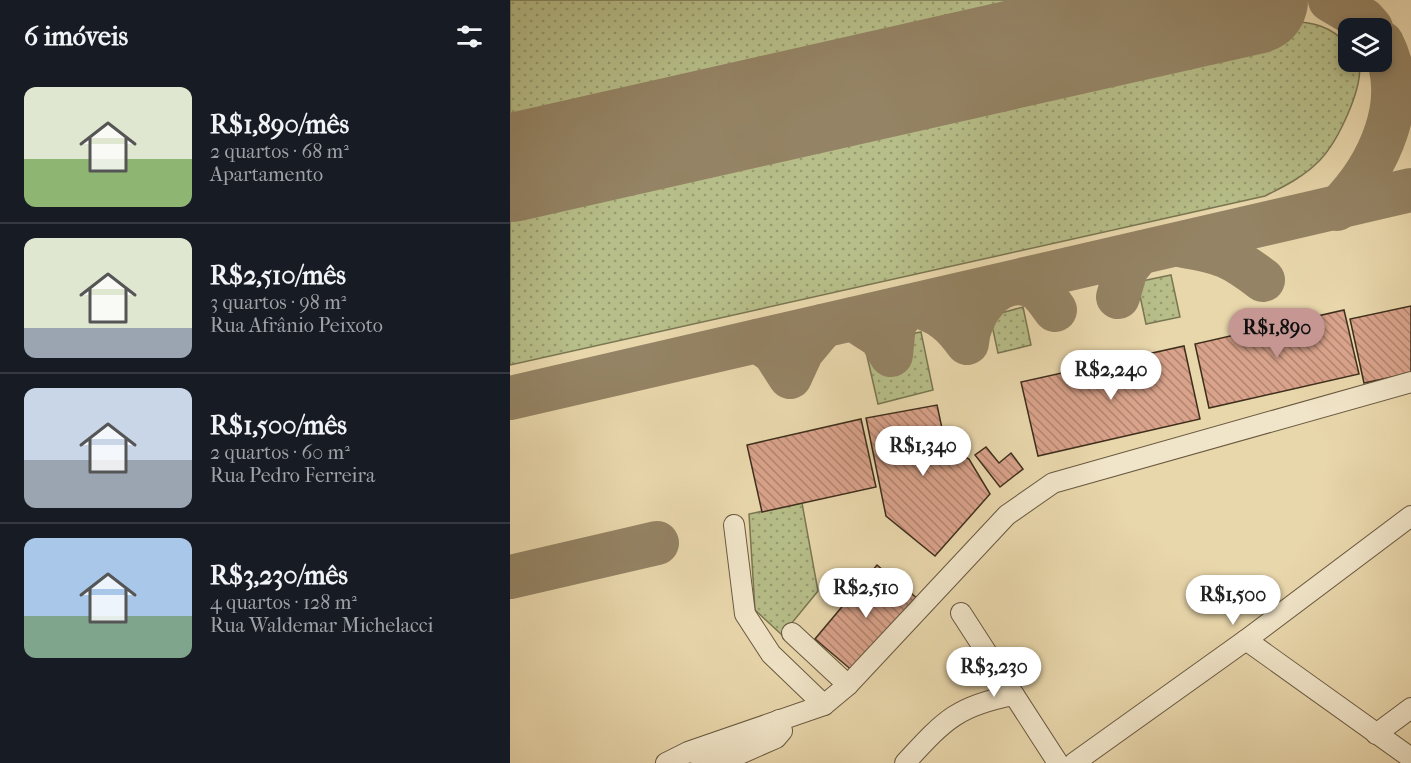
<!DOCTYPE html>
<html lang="pt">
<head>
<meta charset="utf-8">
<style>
  body { margin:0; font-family:"IM FELL French Canon",serif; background:#242831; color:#f1f3f6; height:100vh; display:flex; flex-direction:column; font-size:22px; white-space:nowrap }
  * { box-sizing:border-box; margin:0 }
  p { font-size:20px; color:#9ea1a6 }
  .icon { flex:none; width:33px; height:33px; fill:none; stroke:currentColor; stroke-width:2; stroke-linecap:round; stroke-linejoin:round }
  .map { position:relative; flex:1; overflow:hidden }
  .panel { display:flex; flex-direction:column; background:#171b24; width:510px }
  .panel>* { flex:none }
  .fabs { position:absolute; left:828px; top:18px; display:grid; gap:12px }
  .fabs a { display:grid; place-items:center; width:54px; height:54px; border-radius:12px; background:#171b24; box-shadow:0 3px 9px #0003; font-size:30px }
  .price { position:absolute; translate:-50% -51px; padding:0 14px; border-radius:21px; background:#fff; color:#222; font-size:20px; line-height:39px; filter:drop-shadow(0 2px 3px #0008) }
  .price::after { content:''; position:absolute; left:50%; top:36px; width:18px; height:14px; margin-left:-9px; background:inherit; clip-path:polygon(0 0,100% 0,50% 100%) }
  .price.active { background:#c59692; color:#111 }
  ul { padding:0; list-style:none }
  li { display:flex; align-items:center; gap:18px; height:150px; padding:0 24px }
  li+li { border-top:2px solid #363941 }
  li span { display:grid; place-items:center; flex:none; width:168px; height:120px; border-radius:12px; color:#555 }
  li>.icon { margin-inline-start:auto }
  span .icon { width:72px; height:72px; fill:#fffc; stroke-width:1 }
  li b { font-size:26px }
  h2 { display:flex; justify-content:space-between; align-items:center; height:72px; padding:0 24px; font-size:26px }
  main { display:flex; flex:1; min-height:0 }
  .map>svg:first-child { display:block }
  .grass { fill:url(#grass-dots); stroke:#7a7652; stroke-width:1.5 }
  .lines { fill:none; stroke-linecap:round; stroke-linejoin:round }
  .taxiway { stroke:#948364; stroke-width:44 }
  .runway { stroke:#948364; stroke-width:108 }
  .building { fill:url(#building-back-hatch); stroke:#3e2f1c; stroke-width:1.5 }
  .minor-casing { stroke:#695940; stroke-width:22 }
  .minor { stroke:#f1e5c9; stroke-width:20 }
</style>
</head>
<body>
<main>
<section class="panel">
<h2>6 imóveis<svg class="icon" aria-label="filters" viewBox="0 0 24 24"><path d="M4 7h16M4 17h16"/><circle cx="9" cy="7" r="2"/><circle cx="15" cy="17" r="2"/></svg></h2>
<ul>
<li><span style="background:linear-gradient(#dfe7d0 60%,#8fb573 0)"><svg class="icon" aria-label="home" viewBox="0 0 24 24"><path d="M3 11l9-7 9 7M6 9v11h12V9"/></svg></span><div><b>R$1,890/mês</b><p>2 quartos · 68 m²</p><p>Apartamento</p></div></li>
<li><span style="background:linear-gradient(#dfe7d0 75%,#9aa5b1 0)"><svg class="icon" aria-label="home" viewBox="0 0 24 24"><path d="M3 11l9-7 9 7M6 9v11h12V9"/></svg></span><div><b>R$2,510/mês</b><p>3 quartos · 98 m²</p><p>Rua Afrânio Peixoto</p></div></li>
<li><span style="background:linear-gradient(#c9d6e8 60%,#9aa5b1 0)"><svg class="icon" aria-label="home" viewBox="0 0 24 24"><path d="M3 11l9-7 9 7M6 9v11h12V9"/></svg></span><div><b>R$1,500/mês</b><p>2 quartos · 60 m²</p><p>Rua Pedro Ferreira</p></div></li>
<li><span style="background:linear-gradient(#a9c7e8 65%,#7fa58c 0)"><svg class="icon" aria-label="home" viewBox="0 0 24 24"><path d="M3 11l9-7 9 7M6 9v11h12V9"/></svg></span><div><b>R$3,230/mês</b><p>4 quartos · 128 m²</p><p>Rua Waldemar Michelacci</p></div></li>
</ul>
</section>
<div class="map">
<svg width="901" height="763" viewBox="0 0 901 763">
  <defs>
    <pattern id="grass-dots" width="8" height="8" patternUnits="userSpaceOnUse" patternTransform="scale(1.5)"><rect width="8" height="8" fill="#b7be89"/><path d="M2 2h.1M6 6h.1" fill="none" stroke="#969b6f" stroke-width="1.8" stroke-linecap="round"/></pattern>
    <pattern id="building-back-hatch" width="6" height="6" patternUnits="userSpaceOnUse" patternTransform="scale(1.5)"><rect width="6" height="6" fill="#d9a28a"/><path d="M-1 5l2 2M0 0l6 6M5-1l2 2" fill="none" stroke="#b18470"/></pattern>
  </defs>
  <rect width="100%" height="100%" fill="#e9d7ac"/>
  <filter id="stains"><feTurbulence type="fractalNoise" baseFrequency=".00333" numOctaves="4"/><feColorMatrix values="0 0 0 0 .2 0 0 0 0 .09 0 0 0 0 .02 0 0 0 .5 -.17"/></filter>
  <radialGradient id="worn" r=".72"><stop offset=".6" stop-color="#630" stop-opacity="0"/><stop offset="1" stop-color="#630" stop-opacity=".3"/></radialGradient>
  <g class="grass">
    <polygon points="0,0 555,0 0,126"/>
    <path d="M778,21c25,1 43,5 60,24v17h11c5,25 -21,79 -39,98 -15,16 -35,26 -55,36l-755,169v-167z"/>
    <polygon points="661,275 670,317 636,324 627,282"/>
    <polygon points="513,307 521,345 488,353 480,316"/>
    <polygon points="411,332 423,390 368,404 354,343"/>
    <polygon points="292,503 308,591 272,635 245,610 239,514"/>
  </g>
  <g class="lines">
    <g class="taxiway">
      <polyline points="740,0 728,4 752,0"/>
      <polyline points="820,0 854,20 861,28"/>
      <path d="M827,209c42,-42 74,-109 45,-166"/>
      <path d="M674,246c38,6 49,11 79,34"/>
      <polyline points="608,297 616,269 628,254"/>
      <path d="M407,306c24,7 36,17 50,37 2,-30 30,-71 65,-57 10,4 17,16 23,24"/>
      <polyline points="343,319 371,337 381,355 384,324 396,307"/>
      <polyline points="248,341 264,352 280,377 292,351 313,326"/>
      <polyline points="0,398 901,190"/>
      <polyline points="0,577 147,543"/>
    </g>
    <polyline class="runway" points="0,168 744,0"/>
  </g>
  <g class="building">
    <polygon points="901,306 901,373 854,383 840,319"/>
    <polygon points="834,310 849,374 699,408 685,344"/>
    <polygon points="674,346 690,419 528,456 511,382"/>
    <polygon points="427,405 436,447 459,459 480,494 425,556 376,516 356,418"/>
    <polygon points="351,419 366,487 252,512 237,445"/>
    <polygon points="476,447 489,463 501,453 513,469 490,487 465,455"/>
    <polygon points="367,565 408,599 344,672 305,639"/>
  </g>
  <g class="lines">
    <g class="minor-casing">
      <g id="minor">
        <polyline points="224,525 235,614 261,654 314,705"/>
        <polyline points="451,613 548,763"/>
        <polyline points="282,633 338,685"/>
        <polyline points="736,640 901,758"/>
        <polyline points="866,734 901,708"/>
        <polyline points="183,753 223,757 266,738 272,731 269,720"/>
        <polyline points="156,763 178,752 314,705 338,685 497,515 543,483 901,382"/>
        <path d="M395,763c39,-42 51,-57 109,-68"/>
        <polyline points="564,763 736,640 901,516"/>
      </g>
    </g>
    <use href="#minor" class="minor"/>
  </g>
  <rect width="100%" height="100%" filter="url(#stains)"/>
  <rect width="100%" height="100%" fill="url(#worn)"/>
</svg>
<div class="fabs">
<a><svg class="icon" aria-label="layers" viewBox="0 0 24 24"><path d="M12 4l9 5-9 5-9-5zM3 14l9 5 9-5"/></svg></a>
</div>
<b class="price active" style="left:767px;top:359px">R$1,890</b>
<b class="price" style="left:601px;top:401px">R$2,240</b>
<b class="price" style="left:413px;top:477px">R$1,340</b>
<b class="price" style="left:356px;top:619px">R$2,510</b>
<b class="price" style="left:723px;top:626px">R$1,500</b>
<b class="price" style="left:484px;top:698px">R$3,230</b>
</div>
</main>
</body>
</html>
